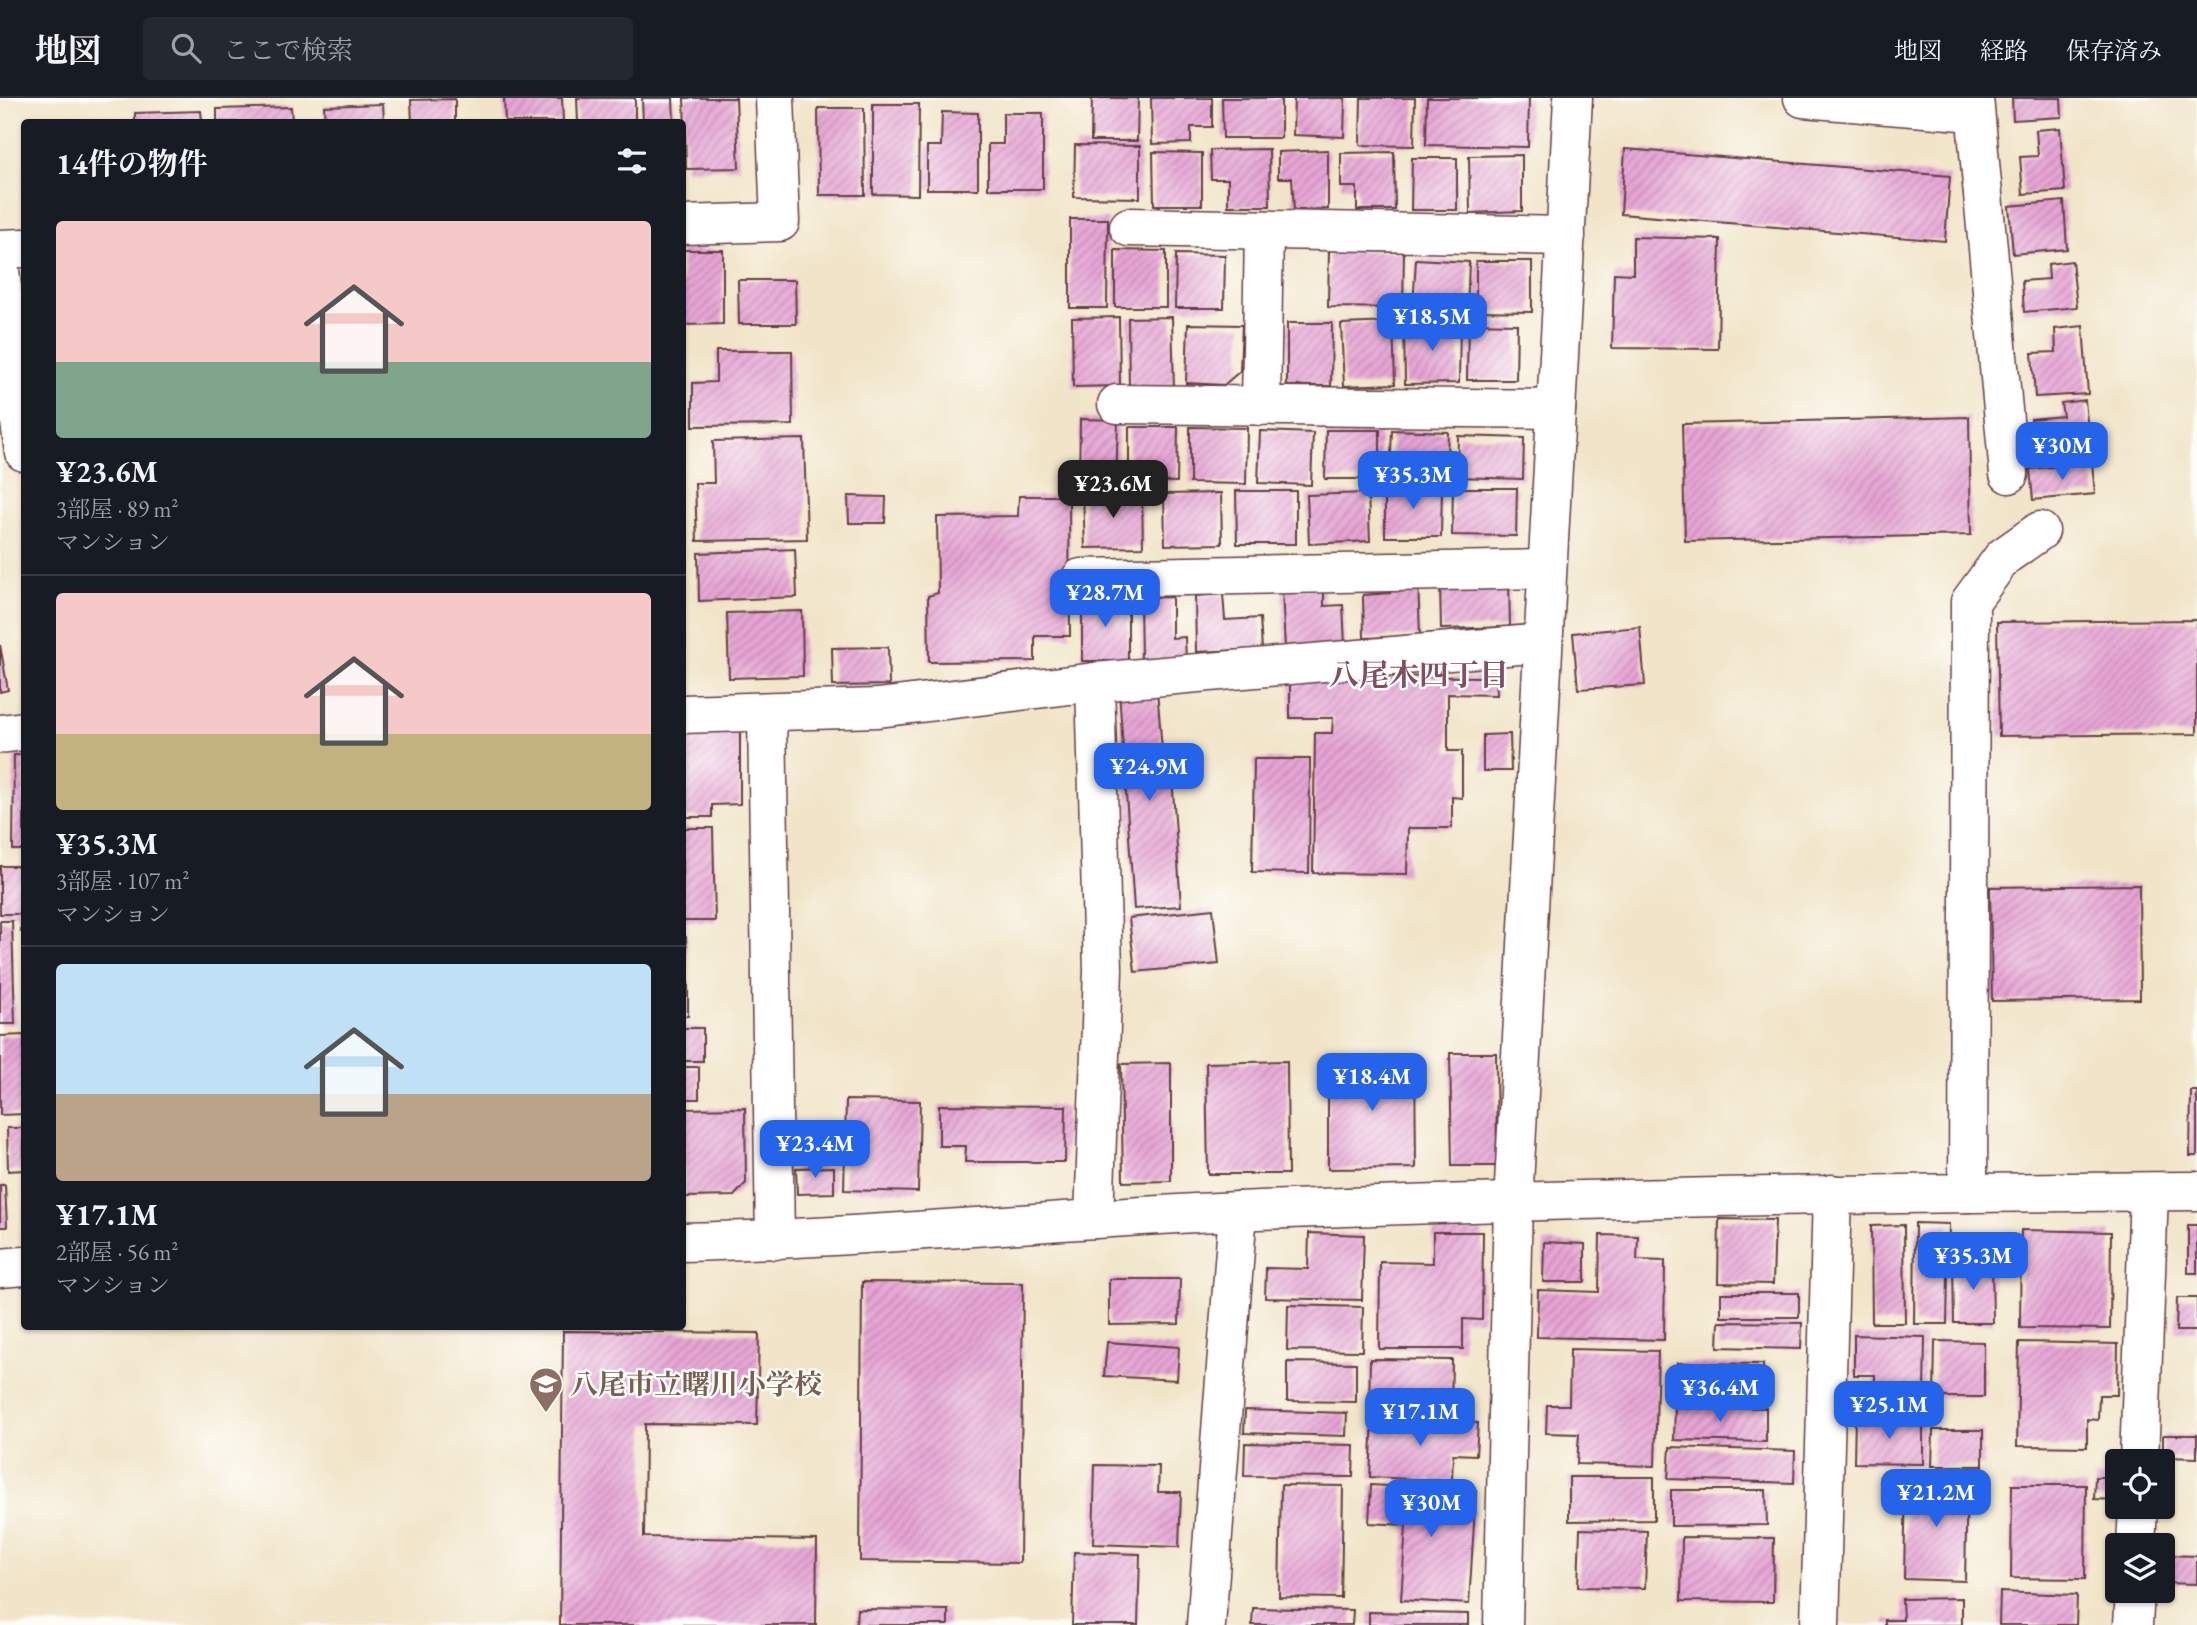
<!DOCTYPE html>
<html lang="ja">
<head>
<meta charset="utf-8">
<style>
  body { margin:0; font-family:"EB Garamond","Noto Serif JP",serif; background:#242831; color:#f1f3f6; height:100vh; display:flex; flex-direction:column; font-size:26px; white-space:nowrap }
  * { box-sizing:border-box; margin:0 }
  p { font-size:23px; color:#9ea1a6 }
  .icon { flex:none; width:38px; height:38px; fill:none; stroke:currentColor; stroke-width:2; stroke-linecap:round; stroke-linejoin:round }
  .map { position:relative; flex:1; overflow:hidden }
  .drawer { position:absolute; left:21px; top:21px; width:665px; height:1211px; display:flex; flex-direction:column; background:#171b24; border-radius:7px; box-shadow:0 2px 5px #0004 }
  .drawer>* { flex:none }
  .tools { position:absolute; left:2105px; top:1351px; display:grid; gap:14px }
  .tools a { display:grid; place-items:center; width:70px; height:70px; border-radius:7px; background:#171b24; box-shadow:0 2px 5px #0004; font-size:35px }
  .price { position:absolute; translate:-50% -60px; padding:0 16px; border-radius:14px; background:#2563eb; color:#fff; font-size:23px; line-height:46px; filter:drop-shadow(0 2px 4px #0008) }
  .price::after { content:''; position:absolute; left:50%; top:42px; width:21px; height:16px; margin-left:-10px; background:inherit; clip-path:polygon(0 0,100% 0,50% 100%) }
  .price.on { background:#222; color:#fff }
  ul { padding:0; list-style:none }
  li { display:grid; align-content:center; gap:14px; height:371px; padding:0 35px }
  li+li { border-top:2px solid #363941 }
  li span { display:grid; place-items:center; height:217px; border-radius:7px; color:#555 }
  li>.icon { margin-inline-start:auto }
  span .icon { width:126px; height:126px; fill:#fffc; stroke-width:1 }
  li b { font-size:30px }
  h2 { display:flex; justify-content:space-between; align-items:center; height:84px; padding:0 35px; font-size:30px }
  header { display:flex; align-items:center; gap:42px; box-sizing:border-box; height:98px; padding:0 35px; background:#171b24; border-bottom:2px solid #363941 }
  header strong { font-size:33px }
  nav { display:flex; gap:38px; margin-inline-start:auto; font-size:24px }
  .search { width:490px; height:63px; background:#242831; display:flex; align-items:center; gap:18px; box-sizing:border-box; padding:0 24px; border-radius:7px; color:#9ea1a6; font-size:26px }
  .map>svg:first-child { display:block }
  .building { fill:url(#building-hatch) }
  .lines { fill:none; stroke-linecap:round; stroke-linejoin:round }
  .minor-casing { stroke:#633d43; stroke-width:41 }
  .minor { stroke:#fff; stroke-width:38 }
  .labels { text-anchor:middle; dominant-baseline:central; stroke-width:5; stroke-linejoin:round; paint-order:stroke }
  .education-label { font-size:28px; font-weight:bold; fill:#785e54; stroke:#fdfcf7; text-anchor:start }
  .neighbourhood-label { font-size:30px; font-weight:bold; fill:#814e67; stroke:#fdfcf7 }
</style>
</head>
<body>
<header>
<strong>地図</strong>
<div class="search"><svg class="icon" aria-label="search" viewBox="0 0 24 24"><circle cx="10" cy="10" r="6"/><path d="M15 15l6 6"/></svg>ここで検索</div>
<nav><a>地図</a><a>経路</a><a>保存済み</a></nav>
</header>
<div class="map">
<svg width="2197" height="1527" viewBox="0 0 2197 1527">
  <defs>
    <pattern id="building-hatch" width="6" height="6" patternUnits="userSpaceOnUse" patternTransform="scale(1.75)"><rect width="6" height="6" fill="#e7a5d6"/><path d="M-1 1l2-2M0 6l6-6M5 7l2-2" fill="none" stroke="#bd86ae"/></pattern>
  </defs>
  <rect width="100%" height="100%" fill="#fdfcf7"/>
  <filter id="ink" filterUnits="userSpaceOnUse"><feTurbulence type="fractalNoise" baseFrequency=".0143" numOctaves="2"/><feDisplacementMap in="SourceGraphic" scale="14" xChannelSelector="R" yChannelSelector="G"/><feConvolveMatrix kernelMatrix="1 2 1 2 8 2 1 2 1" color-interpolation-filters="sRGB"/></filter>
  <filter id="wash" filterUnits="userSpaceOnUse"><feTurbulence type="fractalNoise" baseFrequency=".00686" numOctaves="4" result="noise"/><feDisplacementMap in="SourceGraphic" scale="28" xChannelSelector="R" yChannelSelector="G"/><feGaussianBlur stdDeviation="1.57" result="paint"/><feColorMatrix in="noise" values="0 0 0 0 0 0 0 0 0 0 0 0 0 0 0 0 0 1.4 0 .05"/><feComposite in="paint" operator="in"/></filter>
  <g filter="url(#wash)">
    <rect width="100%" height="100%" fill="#f1e4c8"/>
    <g id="blocks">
      <g class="building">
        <polygon points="504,0 562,0 563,24 505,24"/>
        <polygon points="577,0 635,0 635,24 578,24"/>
        <polygon points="642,0 673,0 674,24 643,24"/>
        <polygon points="684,0 736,0 739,70 686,71"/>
        <polygon points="1092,0 1138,0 1137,43 1091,43"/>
        <polygon points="1151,0 1212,0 1212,29 1191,29 1191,45 1152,46"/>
        <polygon points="1222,0 1281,0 1281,40 1223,40"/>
        <polygon points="1294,0 1345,0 1344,39 1293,37"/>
        <polygon points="1361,0 1415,0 1414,48 1360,47"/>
        <polygon points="1427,0 1529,0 1528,49 1426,47"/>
        <polygon points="2012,0 2061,0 2062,19 2013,22"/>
        <polygon points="455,1 455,24 412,24 411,2"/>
        <polygon points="383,6 384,24 325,24 324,8"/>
        <polygon points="873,6 919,6 918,97 873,96"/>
        <polygon points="291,9 292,24 217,24 217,11"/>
        <polygon points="818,10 864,10 865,97 819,97"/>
        <polygon points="201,13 202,24 135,24 135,15"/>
        <polygon points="942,14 978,15 978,91 927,91 927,48 941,48"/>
        <polygon points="1003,15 1043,15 1043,91 988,91 988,46 1003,46"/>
        <polygon points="2060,30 2065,93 2023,96 2020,59 2038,58 2036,32"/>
        <polygon points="1075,47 1140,48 1140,100 1074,99"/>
        <polygon points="1269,51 1270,108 1228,108 1228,81 1211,81 1210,52"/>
        <polygon points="1625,51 1950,78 1945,143 1621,116"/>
        <polygon points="1328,52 1328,111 1294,112 1292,80 1278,80 1278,54"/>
        <polygon points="1153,54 1202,55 1202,107 1154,107"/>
        <polygon points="1394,54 1395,112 1357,112 1357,89 1341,89 1341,55"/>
        <polygon points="1522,57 1522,113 1470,115 1469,58"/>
        <polygon points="1412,60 1457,60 1457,112 1411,112"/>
        <polygon points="2064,103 2067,151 2013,156 2009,108"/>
        <polygon points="1070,121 1108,121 1107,210 1070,210"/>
        <polygon points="1633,139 1720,141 1718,251 1612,250 1614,175 1633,176"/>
        <polygon points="682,152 723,152 723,226 682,227"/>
        <polygon points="1115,152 1166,153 1166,209 1115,209"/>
        <polygon points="1329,152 1404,154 1403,210 1328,209"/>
        <polygon points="1176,156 1225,157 1224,210 1175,210"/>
        <polygon points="1416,161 1469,164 1467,212 1413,209"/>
        <polygon points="1476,163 1532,163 1532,214 1476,213"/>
        <polygon points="2072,163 2077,209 2024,214 2022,183 2049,181 2048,166"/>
        <polygon points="738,182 795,182 796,226 739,226"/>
        <polygon points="1119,219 1120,288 1073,289 1072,220"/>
        <polygon points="1172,219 1174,291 1129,291 1128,220"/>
        <polygon points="1393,224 1395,286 1344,288 1341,226"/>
        <polygon points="1287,225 1332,225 1331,288 1287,288"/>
        <polygon points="1404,225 1460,225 1459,285 1405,286"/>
        <polygon points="1468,225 1517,226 1516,282 1467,282"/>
        <polygon points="1188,226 1242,227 1240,273 1224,287 1186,285"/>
        <polygon points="2083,228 2088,296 2035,299 2032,255 2056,254 2055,231"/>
        <polygon points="716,253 792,253 793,327 693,328 693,285 716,284"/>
        <polygon points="2085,302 2090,354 2034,359 2031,321 2063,318 2061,305"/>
        <polygon points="1969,319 1971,437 1685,443 1682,326"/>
        <polygon points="1080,321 1118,322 1116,386 1079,386"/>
        <polygon points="1129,329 1178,329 1177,384 1129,383"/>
        <polygon points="1190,329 1247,330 1246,386 1190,385"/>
        <polygon points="1326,332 1380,332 1380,381 1325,381"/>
        <polygon points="1392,332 1448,334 1446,382 1390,380"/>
        <polygon points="1260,333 1313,335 1311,387 1258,385"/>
        <polygon points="1458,338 1524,340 1523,381 1457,379"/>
        <polygon points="804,341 807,441 697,443 695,385 714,385 713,343"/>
        <polygon points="2092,365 2095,396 2033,402 2030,371"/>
        <polygon points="1385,387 1442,388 1441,439 1385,439"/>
        <polygon points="1453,390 1517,390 1516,438 1452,437"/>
        <polygon points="1236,393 1296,393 1296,446 1237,446"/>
        <polygon points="1142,395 1143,449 1085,450 1083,396"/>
        <polygon points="1221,395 1222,446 1165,447 1164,396"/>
        <polygon points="1368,395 1370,443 1309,446 1307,397"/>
        <polygon points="848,398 886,399 885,425 849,425"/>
        <polygon points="1019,398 1069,398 1070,538 1035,538 1035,563 929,564 928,498 938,495 937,419 1018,418"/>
        <polygon points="795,451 797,499 699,503 698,455"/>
        <polygon points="1418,482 1420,538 1364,540 1363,497 1390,495 1390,483"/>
        <polygon points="1509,484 1510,529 1441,531 1440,486"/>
        <polygon points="1324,490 1324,508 1343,507 1345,547 1285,550 1282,491"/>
        <polygon points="1223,496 1225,522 1260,520 1262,551 1196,554 1195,498"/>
        <polygon points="1082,499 1128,500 1128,563 1082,563"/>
        <polygon points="1172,499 1172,540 1185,539 1186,562 1141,563 1140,500"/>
        <polygon points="802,513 803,578 729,580 727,515"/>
        <polygon points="2197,522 2197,636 1999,638 1997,524"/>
        <polygon points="1640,529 1645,587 1578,591 1573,535"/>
        <polygon points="0,547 8,592 0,594"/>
        <polygon points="888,549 889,587 833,588 832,550"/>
        <polygon points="1290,578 1496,579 1497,597 1448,596 1448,653 1462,653 1462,700 1452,699 1452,730 1408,730 1407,776 1313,775 1315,635 1332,635 1333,620 1290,620"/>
        <polygon points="1157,591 1163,664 1171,663 1181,808 1134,811 1119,593"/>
        <polygon points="682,632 740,632 740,706 712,707 712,719 682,719"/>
        <polygon points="1510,636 1511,673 1483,673 1483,637"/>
        <polygon points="14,657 24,657 24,752 13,752"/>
        <polygon points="1254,661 1310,661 1309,775 1252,774"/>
        <polygon points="682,730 713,730 715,823 682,823"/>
        <polygon points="0,768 24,768 24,834 21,834 21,816 0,816"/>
        <polygon points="2139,787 2140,901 1992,903 1990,789"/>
        <polygon points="1213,811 1219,866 1135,874 1129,820"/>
        <polygon points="0,823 12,823 15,926 0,926"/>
        <polygon points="682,839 686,839 688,875 682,875"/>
        <rect x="682" y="884" width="6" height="34"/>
        <rect x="682" y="930" width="21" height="33"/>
        <polygon points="24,937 24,1016 0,1017 0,938"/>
        <polygon points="1450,955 1496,955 1497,1068 1452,1068"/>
        <polygon points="1415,959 1416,1070 1328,1071 1328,960"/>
        <polygon points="1287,963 1288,1076 1208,1076 1206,965"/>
        <polygon points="1171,965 1171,1083 1123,1084 1121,966"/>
        <rect x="682" y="969" width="17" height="32"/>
        <polygon points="2191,993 2197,993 2197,1058 2190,1058"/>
        <polygon points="846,1002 920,1003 918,1094 844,1092"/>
        <polygon points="939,1007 1066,1008 1065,1064 965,1064 966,1048 939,1048"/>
        <polygon points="745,1010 746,1085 734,1098 685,1099 682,1011"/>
        <polygon points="7,1030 24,1030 24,1072 8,1073"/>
        <polygon points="834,1069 834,1095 797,1096 796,1070"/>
        <polygon points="0,1087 5,1087 7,1129 0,1129"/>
        <polygon points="1719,1121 1775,1122 1773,1186 1718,1185"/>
        <polygon points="1915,1125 1949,1126 1947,1226 1914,1226"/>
        <polygon points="1904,1127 1905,1225 1872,1225 1871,1128"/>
        <rect x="2188" y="1127" width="9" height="48"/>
        <polygon points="2021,1132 2111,1134 2110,1231 2020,1230"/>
        <polygon points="1433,1134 1483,1134 1482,1222 1463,1221 1463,1251 1379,1251 1380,1164 1433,1165"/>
        <polygon points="1309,1135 1364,1137 1362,1202 1265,1200 1266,1170 1308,1171"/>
        <polygon points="1600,1137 1638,1138 1637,1162 1665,1163 1664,1242 1537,1239 1538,1192 1599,1194"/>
        <polygon points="1544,1144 1585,1146 1585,1184 1543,1184"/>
        <polygon points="1953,1164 1992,1164 1993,1225 1954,1225"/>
        <polygon points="1109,1181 1180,1181 1179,1226 1109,1227"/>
        <polygon points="862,1184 1023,1185 1020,1465 860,1463"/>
        <rect x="1721" y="1195" width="78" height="24"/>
        <polygon points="2177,1200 2197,1200 2197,1233 2176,1233"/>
        <polygon points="1288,1207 1363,1209 1362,1253 1287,1252"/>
        <polygon points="1719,1224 1802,1225 1801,1251 1718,1249"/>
        <polygon points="563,1233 759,1235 757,1327 645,1326 644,1439 817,1442 816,1527 560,1527"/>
        <polygon points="1854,1237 1925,1239 1924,1296 1875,1295 1875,1277 1854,1277"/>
        <polygon points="1935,1243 1984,1244 1984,1299 1934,1299"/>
        <polygon points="1107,1244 1179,1249 1177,1282 1104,1278"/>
        <polygon points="2019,1244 2118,1246 2117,1297 2099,1297 2098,1322 2087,1321 2087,1349 2017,1348"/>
        <polygon points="1570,1251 1658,1253 1655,1368 1577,1366 1579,1336 1546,1335 1547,1307 1569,1307"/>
        <polygon points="1370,1261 1452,1262 1451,1312 1369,1311"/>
        <polygon points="1287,1264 1356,1265 1356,1304 1287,1303"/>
        <polygon points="1677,1265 1763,1266 1764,1298 1677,1296"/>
        <polygon points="1675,1308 1766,1310 1766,1344 1674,1342"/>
        <polygon points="1245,1312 1347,1315 1346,1338 1244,1335"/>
        <polygon points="1855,1319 1923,1321 1923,1366 1854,1365"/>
        <polygon points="1373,1321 1478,1325 1476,1357 1453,1356 1452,1383 1370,1379"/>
        <polygon points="1933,1332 1983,1332 1983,1368 1932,1368"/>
        <polygon points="2163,1337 2197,1337 2197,1360 2163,1359"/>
        <polygon points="1245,1345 1354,1347 1353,1379 1244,1378"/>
        <polygon points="1670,1349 1795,1353 1794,1385 1668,1381"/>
        <polygon points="1095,1367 1159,1368 1158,1394 1181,1394 1179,1449 1093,1446"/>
        <polygon points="1569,1379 1654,1379 1654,1422 1569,1423"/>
        <polygon points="2095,1379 2118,1379 2118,1402 2094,1401"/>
        <polygon points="1906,1380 1967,1380 1965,1483 1904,1481"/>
        <polygon points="1281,1387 1343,1388 1341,1500 1279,1499"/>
        <polygon points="1371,1387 1476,1393 1469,1506 1401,1502 1406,1427 1369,1425"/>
        <polygon points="2012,1387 2086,1387 2085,1481 2011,1480"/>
        <polygon points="1671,1392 1766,1392 1767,1427 1671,1428"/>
        <polygon points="1580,1431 1647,1433 1645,1490 1578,1489"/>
        <polygon points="1682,1439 1774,1440 1773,1504 1681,1503"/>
        <polygon points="1074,1454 1140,1456 1138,1527 1072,1527"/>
        <polygon points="2163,1457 2197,1458 2197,1486 2163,1485"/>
        <polygon points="2000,1494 2077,1497 2076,1527 1999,1527"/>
        <polygon points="1962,1500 1962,1527 1885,1527 1885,1522 1903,1522 1902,1501"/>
        <polygon points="1253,1510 1353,1512 1352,1527 1252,1527"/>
        <polygon points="857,1511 948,1512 948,1527 856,1527"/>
        <polygon points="1369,1514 1468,1516 1468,1527 1369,1527"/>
      </g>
    </g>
  </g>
  <g filter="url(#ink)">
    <use href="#blocks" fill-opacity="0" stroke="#633d43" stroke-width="2"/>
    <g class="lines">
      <g class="minor-casing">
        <g id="minor">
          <polyline points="1803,0 1974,14"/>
          <polyline points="1974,0 2009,376"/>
          <polyline points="682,127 780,124 775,0"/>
          <polyline points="1129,129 1566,138"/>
          <polyline points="0,151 24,150"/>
          <polyline points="0,173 24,354"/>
          <polyline points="1117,306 1556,311"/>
          <polyline points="1261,308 1264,132"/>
          <polyline points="1081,480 1547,471"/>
          <polyline points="767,615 775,1142"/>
          <polyline points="682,616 878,610 1095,584 1542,545"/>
          <polyline points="0,636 24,633"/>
          <polyline points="1968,1095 1970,504 2003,459 2040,433"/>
          <polyline points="1094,1121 1103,872 1095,584"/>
          <path d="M682,1144c186,-4 370,-23 556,-31 319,-13 639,-18 959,-20"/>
          <polyline points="0,1170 24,1168"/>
          <polyline points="2139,1363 2149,1094"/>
          <polyline points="2136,1447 2138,1409"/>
          <polyline points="1206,1527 1238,1113"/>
          <polyline points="1503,1527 1513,1105 1573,0"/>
          <polyline points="1820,1527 1832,1096"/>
          <polyline points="2133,1527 2135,1493"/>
        </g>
      </g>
      <use href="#minor" class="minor"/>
    </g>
  </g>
  <defs>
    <g id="school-pin" transform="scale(1.75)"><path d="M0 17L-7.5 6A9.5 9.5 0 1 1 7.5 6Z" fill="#8d6e63" stroke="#fdfcf7"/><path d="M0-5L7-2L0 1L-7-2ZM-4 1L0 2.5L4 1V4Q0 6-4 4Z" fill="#fff"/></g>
  </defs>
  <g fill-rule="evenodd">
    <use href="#school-pin" x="546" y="1286"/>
  </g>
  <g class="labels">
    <g class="education-label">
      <text x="570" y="1286">八尾市立曙川小学校</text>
    </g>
    <g class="neighbourhood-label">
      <text x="1419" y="576">八尾木四丁目</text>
    </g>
  </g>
</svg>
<div class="tools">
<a><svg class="icon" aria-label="locate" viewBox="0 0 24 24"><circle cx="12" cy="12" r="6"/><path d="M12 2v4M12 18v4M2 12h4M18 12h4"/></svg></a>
<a><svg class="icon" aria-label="layers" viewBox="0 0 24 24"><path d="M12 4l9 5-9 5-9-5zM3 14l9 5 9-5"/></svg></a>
</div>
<b class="price" style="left:1432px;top:255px">¥18.5M</b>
<b class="price" style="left:2062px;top:384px">¥30M</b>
<b class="price" style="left:1413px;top:413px">¥35.3M</b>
<b class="price on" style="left:1113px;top:422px">¥23.6M</b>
<b class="price" style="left:1105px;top:531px">¥28.7M</b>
<b class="price" style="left:1149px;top:705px">¥24.9M</b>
<b class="price" style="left:1372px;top:1015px">¥18.4M</b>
<b class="price" style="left:815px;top:1082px">¥23.4M</b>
<b class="price" style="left:1973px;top:1194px">¥35.3M</b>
<b class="price" style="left:1720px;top:1326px">¥36.4M</b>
<b class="price" style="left:1889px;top:1343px">¥25.1M</b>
<b class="price" style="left:1420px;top:1350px">¥17.1M</b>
<b class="price" style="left:1936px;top:1431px">¥21.2M</b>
<b class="price" style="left:1431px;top:1441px">¥30M</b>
<section class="drawer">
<h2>14件の物件<svg class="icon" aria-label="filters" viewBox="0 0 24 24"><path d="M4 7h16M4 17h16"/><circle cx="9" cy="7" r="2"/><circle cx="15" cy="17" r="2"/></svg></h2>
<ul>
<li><span style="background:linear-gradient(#f6c9c9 65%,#7fa58c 0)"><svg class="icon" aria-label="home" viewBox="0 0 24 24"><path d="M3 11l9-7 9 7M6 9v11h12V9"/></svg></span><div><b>¥23.6M</b><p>3部屋 · 89 m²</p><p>マンション</p></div></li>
<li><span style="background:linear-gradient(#f6c9c9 65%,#c2b280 0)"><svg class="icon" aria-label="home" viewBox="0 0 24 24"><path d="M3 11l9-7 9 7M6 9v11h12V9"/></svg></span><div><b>¥35.3M</b><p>3部屋 · 107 m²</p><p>マンション</p></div></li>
<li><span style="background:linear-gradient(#bfe0f5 60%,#b9a48a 0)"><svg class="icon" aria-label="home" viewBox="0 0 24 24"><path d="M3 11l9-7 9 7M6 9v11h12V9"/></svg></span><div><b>¥17.1M</b><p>2部屋 · 56 m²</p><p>マンション</p></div></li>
</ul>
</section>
</div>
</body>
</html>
